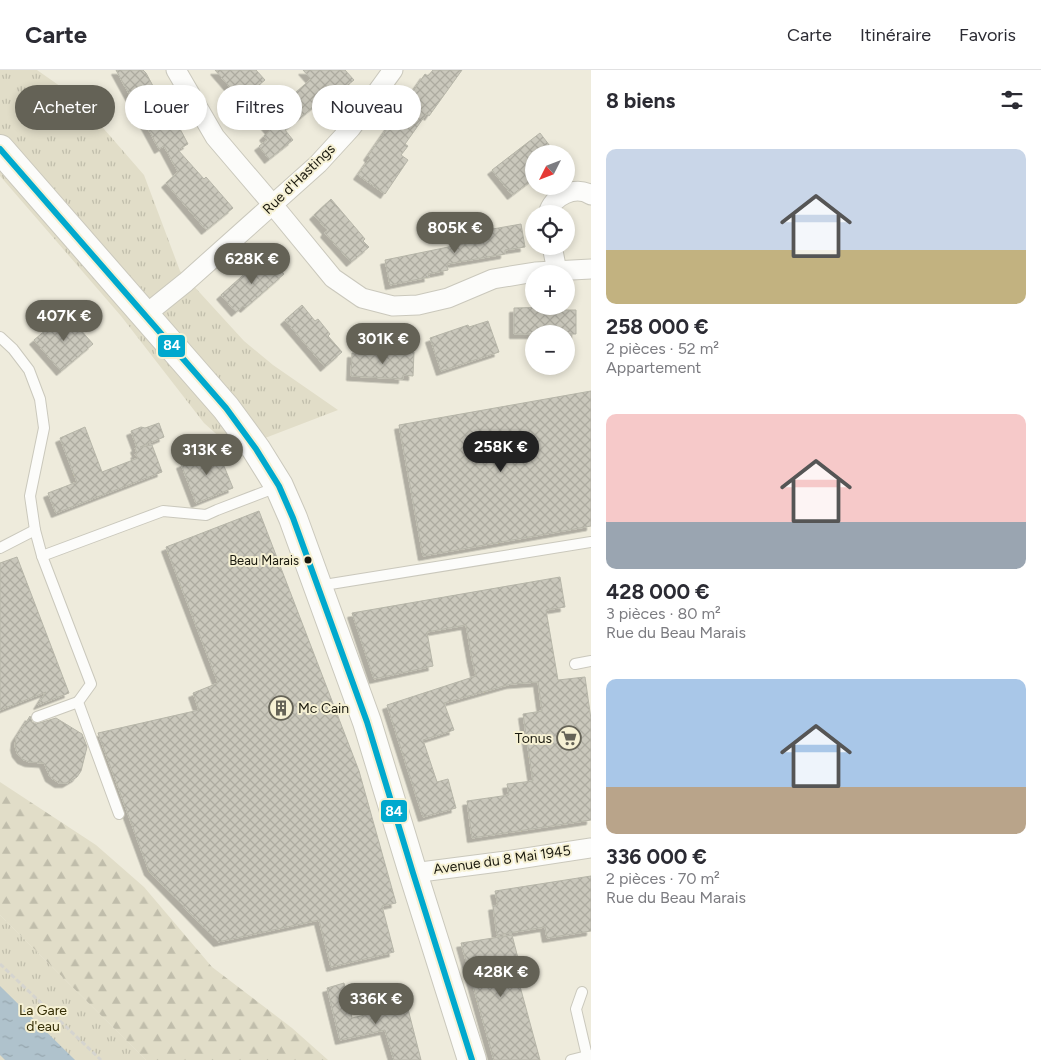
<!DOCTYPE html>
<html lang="fr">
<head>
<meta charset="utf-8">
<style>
  body { margin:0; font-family:Figtree,sans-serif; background:#f7f7f7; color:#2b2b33; height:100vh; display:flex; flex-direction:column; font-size:19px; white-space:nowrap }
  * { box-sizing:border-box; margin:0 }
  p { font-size:16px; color:#7c7c81 }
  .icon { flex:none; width:28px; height:28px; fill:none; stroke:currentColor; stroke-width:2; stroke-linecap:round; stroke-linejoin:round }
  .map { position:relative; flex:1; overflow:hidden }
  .sheet { display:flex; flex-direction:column; background:#fff; width:450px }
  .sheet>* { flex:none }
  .hud { position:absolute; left:15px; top:15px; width:475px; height:45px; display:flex; gap:10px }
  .needle { width:32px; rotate:228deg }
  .fabs { position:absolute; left:525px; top:75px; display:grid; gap:10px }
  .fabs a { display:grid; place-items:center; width:50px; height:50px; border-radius:50%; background:#fff; box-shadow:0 2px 8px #0003; font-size:25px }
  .price { position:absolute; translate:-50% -42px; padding:0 11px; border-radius:18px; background:#646256; color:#fff; font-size:16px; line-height:32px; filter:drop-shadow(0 1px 2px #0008) }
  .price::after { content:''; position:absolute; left:50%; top:30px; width:15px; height:11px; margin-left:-8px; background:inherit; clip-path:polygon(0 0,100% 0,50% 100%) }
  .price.selected { background:#222; color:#fff }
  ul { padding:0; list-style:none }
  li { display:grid; align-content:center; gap:10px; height:265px; padding:0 15px }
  li span { display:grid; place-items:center; height:155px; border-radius:10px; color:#555 }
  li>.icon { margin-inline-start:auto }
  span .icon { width:90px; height:90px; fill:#fffc; stroke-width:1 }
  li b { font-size:21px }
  h2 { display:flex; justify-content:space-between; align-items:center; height:60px; padding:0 15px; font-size:21px }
  .chip { padding:0 18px; border-radius:22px; background:#fff; box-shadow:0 2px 8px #0003; font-size:18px; line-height:45px }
  .chip.selected { background:#646256; color:#fff }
  header { display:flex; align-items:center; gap:30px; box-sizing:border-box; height:70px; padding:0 25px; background:#fff; border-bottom:1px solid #e1e1e2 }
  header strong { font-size:24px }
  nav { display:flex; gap:28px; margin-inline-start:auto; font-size:18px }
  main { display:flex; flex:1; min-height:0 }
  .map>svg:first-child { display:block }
  .grass { fill:url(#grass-tufts) }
  .forest { fill:url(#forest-firs) }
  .water { fill:url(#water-ripples) }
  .building { fill:url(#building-cross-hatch); stroke:#b6b5a8; filter:url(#shadow) }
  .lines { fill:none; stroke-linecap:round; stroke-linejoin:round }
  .lane-casing { stroke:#cac8bc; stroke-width:12 }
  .street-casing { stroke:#cac8bc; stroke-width:21 }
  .secondary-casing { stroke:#cac8bc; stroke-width:30 }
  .path { stroke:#d5d4cf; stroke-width:3; stroke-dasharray:5 2.5; stroke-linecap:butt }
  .lane { stroke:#fcfcfa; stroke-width:10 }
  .street { stroke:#fcfcfa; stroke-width:19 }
  .secondary { stroke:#fcfcfa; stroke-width:28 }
  .bus-1-casing { stroke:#f6f1d4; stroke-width:10 }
  .bus-1 { stroke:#00a9ce; stroke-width:6 }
  .bus-dot { fill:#1a190e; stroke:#f6f1d4; stroke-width:2 }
  .labels { text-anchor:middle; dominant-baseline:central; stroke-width:4; stroke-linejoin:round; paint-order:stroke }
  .bus-label { font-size:13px; fill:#1a190e; stroke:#f6f1d4; text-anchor:end }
  .street-label { font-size:14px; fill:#1a190e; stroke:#f6f1d4 }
  .poi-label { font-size:14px; fill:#1a190e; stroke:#f6f1d4; text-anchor:start }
  .park-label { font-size:14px; fill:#352e05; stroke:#f6f1d4 }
  .line-badge { stroke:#f6f1d4; stroke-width:2 }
  .badge-label { font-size:14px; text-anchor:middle; font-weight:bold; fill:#fff }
</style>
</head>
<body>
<header>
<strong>Carte</strong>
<nav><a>Carte</a><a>Itinéraire</a><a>Favoris</a></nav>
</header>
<main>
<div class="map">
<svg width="591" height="990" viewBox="0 0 591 990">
  <defs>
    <pattern id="grass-tufts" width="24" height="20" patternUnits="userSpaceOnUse" patternTransform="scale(1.25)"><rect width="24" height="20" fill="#e1ddc8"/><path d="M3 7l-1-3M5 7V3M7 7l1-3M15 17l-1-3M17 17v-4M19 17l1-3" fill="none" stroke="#c0bdab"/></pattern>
    <pattern id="forest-firs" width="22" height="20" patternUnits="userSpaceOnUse" patternTransform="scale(1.25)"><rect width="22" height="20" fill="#e1ddc8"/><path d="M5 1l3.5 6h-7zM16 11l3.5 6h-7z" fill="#c0bdab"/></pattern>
    <pattern id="water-ripples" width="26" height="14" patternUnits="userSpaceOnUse" patternTransform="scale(1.25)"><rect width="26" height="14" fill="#afc2cc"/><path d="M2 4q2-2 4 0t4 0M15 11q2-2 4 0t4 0" fill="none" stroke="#96a6ae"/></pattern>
    <pattern id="building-cross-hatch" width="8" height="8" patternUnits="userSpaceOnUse" patternTransform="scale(1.25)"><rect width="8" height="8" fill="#cac8bc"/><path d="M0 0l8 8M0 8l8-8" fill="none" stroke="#adaba0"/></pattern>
    <filter id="shadow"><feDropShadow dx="-4.5" dy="4.5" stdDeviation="0" flood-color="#0004"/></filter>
  </defs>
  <rect width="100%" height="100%" fill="#eeebdc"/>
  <g class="grass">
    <polygon points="0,0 37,0 77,28 144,105 180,201 244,271 273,295 338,340 234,380 204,353 121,246 0,106"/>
    <polygon points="0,845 146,990 0,990"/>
  </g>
  <polygon class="forest" points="0,712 96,775 144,817 212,897 292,958 328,990 146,990 0,845"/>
  <polygon class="water" points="0,916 75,990 5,990 0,985"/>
  <g class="building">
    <polygon points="116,0 143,0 146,3 166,40 169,38 188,74 178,80 204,109 206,107 233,138 206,160 166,113 178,102 164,76 159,79"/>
    <polygon points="215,0 256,0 265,10 241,30"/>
    <polygon points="303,0 345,0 354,10 321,37 317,34 285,60 293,70 269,89 259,76 267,70 264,66 270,60 264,53 289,32 287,30 311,9"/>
    <polygon points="433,0 462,0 429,46 427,43 405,74 408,76 401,85 408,90 385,124 358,105 370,88 368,86 425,4 428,6"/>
    <polygon points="540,63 556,84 534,84 534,108 512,125 492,100"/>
    <polygon points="331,129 365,169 363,171 369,177 351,192 325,163 327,160 314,145"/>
    <polygon points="521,154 525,177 505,180 505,184 447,194 448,200 428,204 429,207 390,215 385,190 463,174 462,169 471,168 470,163"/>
    <polygon points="268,186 284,204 245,238 243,236 236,242 221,225 250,199 252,201"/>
    <polygon points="302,235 315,251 318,249 330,264 328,266 342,282 325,297 285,250"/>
    <polygon points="554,237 554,240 576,240 576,264 514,264 514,238"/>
    <polygon points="66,243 93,274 61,301 34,270"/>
    <polygon points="488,251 499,282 441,301 430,268 468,255 469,257"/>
    <polygon points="374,280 414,282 413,306 403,305 403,309 351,306 352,283 374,284"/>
    <polygon points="591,321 591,456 423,486 399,355"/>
    <polygon points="159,353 164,367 140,377 152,375 162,402 56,443 48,423 77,412 60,368 85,357 102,402 138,388 135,384 137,383 135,378 137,377 131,361 141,357 145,358"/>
    <polygon points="217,379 233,418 196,433 181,394"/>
    <polygon points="259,441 359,701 396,833 382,836 394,882 331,897 319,850 218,872 149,801 98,663 199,640 193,623 218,613 166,477"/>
    <polygon points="17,487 69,623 38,635 46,622 0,640 0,493"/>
    <polygon points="560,507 565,537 546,540 558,610 585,607 591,649 591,750 472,768 467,731 509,725 507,714 533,711 523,644 542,641 538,612 511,614 444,633 454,660 423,670 437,712 448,709 456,738 423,747 387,635 476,606 472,589 466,555 427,562 433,596 374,609 352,543"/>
    <polygon points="30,646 32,652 36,654 56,648 82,664 87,677 81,701 77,707 67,713 59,713 50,707 44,693 29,692 22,689 17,683 15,676 16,668"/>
    <polygon points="591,806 591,861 547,868 545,857 497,865 493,836 498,835 495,821"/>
    <polygon points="512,865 519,892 514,894 540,990 494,990 461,873"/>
    <polygon points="344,913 352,948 407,935 421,990 394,990 385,960 340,970 327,918"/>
  </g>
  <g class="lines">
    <g class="lane-casing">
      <g id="lane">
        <polyline points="0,267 13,279 29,300 40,329 44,358 30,426 35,460 42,486 91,614 78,632 119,744"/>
        <polyline points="0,478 35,460"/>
        <polyline points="42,486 163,441 206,445 217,440 277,417"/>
        <polyline points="318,516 591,472"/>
        <polyline points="575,594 591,591"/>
        <polyline points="37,647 78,632"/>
        <polyline points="582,922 576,939 587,986"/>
        <polyline points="571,990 591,985"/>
      </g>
    </g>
    <g class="street-casing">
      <g id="street">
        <polyline points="176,0 215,67 273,135 333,208 362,228 393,236 418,235 448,228 493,209 535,202 591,199"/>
        <path d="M548,144c4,-18 27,-29 43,-19"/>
        <polyline points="552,176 557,201"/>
        <polyline points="145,245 186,212 318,94 351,58 393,0"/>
        <polyline points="413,803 506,791 591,778"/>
      </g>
    </g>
    <g class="secondary-casing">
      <polyline id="secondary" points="0,79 226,338 256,379 279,416 293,448 367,652 413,803 472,990"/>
    </g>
    <polyline class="path" points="0,894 101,990"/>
    <use href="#lane" class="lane"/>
    <use href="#street" class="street"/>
    <use href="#secondary" class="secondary"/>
    <g class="bus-1-casing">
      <polyline id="bus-1" points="0,79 226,338 256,379 279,416 293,448 367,652 413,803 472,990"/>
    </g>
    <use href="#bus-1" class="bus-1"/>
  </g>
  <defs>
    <g id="building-ring" transform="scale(1.25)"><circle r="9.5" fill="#f6f1d4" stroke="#646256" stroke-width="1.5"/><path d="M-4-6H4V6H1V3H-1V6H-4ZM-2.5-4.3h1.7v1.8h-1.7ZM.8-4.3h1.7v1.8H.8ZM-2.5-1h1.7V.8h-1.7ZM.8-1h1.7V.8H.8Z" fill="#646256"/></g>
    <g id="supermarket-ring" transform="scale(1.25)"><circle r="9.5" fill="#f6f1d4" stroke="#646256" stroke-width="1.5"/><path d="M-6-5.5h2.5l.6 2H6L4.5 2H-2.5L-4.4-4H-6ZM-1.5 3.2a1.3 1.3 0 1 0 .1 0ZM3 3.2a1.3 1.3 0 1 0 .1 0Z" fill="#646256"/></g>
  </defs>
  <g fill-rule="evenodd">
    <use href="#building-ring" x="281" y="638"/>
    <use href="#supermarket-ring" x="569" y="668"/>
  </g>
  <circle class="bus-dot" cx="308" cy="490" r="4.5"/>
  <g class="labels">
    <g class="bus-label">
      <text x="299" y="490">Beau Marais</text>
    </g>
    <g class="street-label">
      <text transform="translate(299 109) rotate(-44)">Rue d'Hastings</text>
      <text transform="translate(502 790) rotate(-8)">Avenue du 8 Mai 1945</text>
    </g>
    <g class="poi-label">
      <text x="298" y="638">Mc Cain</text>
      <text x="552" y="668" text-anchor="end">Tonus</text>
    </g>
    <g class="park-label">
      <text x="43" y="940">La Gare<tspan x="43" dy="16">d'eau</tspan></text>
    </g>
  </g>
  <g class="line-badge">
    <rect x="157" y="264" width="29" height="24" rx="5" fill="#00a9ce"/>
    <rect x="380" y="729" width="28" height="24" rx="5" fill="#00a9ce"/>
  </g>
  <g class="badge-label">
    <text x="172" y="280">84</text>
    <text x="394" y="746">84</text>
  </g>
</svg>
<div class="fabs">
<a><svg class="needle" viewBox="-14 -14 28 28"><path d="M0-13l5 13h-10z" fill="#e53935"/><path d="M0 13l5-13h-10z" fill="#7c7c81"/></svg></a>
<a><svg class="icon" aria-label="locate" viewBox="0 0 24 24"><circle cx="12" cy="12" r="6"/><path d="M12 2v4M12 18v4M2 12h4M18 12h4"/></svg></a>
<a>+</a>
<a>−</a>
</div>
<b class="price" style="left:455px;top:184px">805K €</b>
<b class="price" style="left:252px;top:215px">628K €</b>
<b class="price" style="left:64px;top:272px">407K €</b>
<b class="price" style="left:383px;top:295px">301K €</b>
<b class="price selected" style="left:501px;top:403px">258K €</b>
<b class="price" style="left:207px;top:406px">313K €</b>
<b class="price" style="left:501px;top:928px">428K €</b>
<b class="price" style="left:376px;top:955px">336K €</b>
<div class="hud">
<a class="chip selected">Acheter</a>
<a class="chip">Louer</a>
<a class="chip">Filtres</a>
<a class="chip">Nouveau</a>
</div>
</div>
<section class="sheet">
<h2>8 biens<svg class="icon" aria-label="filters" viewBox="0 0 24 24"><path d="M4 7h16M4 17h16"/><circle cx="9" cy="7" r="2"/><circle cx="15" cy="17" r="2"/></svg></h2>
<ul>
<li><span style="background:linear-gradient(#c9d6e8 65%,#c2b280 0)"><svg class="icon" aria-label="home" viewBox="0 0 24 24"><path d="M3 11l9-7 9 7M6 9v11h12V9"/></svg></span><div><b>258 000 €</b><p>2 pièces · 52 m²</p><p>Appartement</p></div></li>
<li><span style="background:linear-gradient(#f6c9c9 70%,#9aa5b1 0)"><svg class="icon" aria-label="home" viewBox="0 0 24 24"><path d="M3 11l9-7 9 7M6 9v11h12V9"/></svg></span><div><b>428 000 €</b><p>3 pièces · 80 m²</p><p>Rue du Beau Marais</p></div></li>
<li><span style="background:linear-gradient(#a9c7e8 70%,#b9a48a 0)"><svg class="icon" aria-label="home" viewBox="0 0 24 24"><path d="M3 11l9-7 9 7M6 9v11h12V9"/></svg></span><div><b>336 000 €</b><p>2 pièces · 70 m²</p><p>Rue du Beau Marais</p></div></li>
</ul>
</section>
</main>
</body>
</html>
